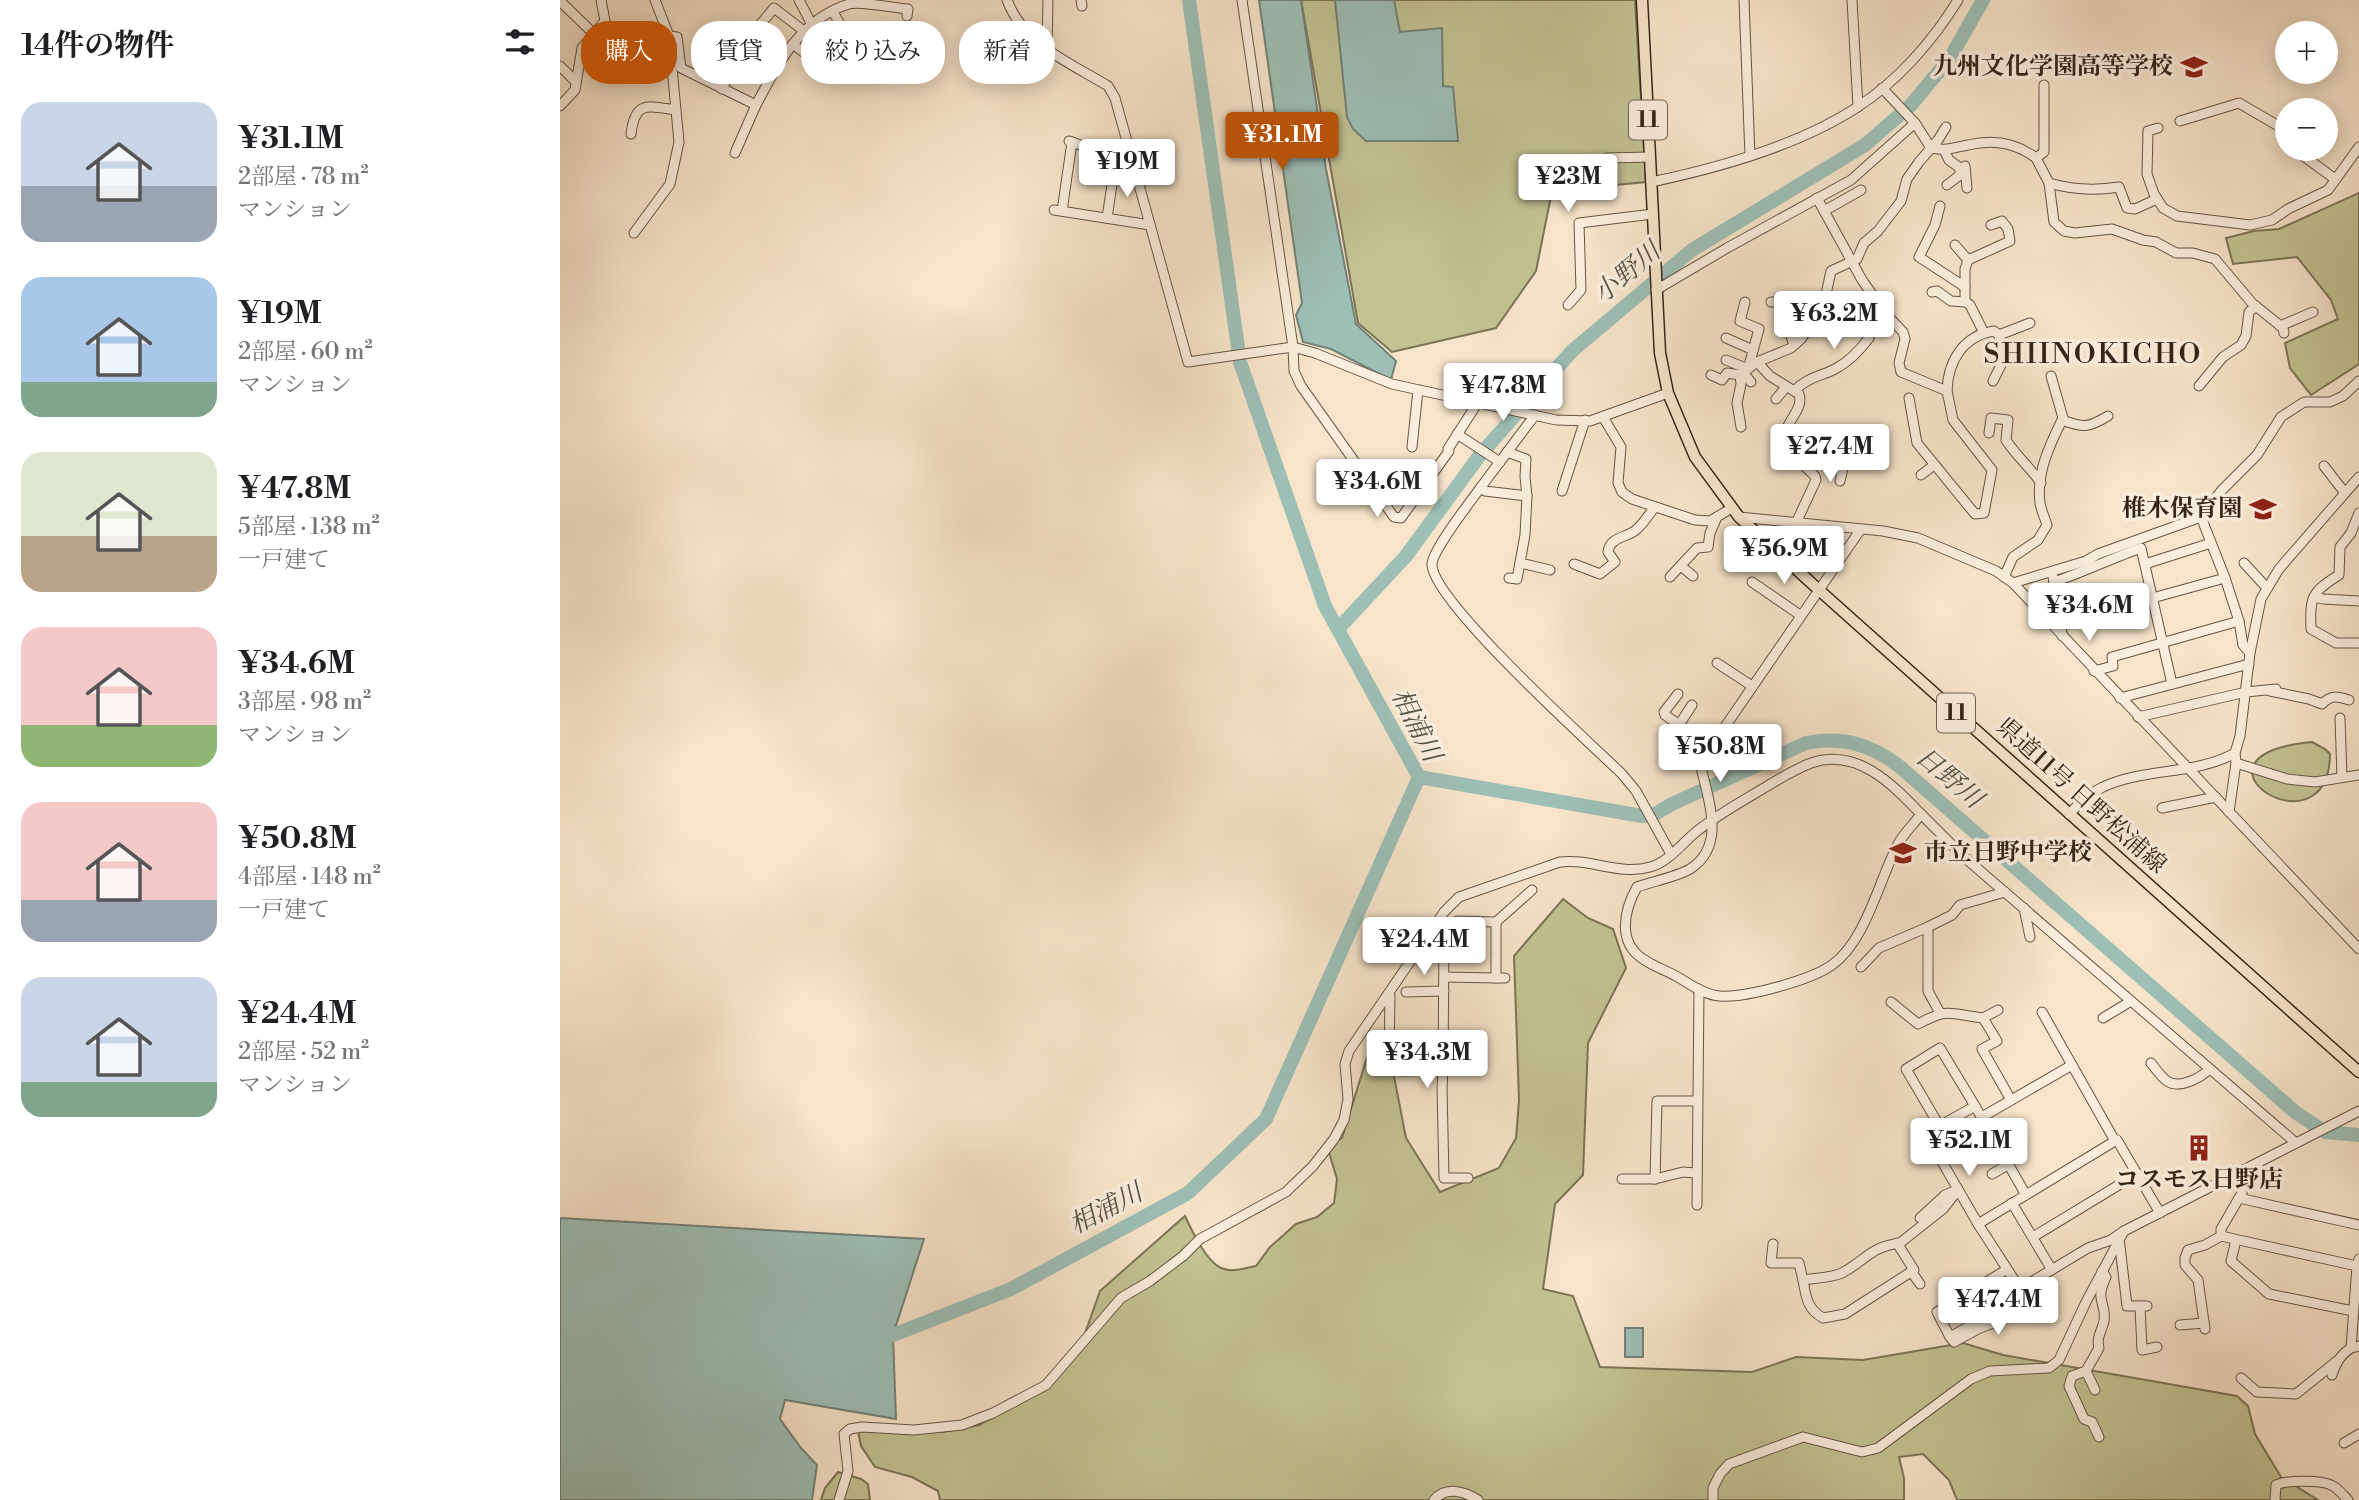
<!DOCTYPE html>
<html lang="ja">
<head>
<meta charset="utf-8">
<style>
  body { margin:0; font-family:"Libre Bodoni","Noto Serif JP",serif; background:#f2f2f2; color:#202124; height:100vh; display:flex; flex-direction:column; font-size:26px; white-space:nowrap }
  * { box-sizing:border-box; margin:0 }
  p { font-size:23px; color:#757577 }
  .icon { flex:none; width:38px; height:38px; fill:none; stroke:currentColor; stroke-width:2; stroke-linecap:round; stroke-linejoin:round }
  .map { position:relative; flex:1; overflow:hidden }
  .sheet { display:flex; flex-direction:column; background:#fff; width:560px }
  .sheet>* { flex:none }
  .guide { position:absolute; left:21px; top:21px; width:665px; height:63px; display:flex; gap:14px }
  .fabs { position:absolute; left:1715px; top:21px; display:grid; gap:14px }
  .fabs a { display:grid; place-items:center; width:63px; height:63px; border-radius:50%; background:#fff; box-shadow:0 4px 18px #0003; font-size:35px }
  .price { position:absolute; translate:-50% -60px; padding:0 16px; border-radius:7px; background:#fff; color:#222; font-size:23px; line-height:46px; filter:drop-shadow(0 2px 4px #0008) }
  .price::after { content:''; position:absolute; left:50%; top:42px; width:21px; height:16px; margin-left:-10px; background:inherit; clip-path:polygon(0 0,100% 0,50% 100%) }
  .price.selected { background:#b45309; color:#fff }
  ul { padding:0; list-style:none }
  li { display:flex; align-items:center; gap:21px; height:175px; padding:0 21px }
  li span { display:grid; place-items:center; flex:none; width:196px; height:140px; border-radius:21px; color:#555 }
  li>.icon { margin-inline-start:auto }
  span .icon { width:84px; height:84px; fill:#fffc; stroke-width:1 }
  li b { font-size:30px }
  h2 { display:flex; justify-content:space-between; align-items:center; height:84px; padding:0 21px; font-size:30px }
  .tag { padding:0 24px; border-radius:28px; background:#fff; box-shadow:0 4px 18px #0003; font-size:24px; line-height:63px }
  .tag.selected { background:#b45309; color:#fff }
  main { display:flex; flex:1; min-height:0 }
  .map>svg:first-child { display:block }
  .green { fill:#c2c293; stroke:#7c7456; stroke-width:2 }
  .water { fill:#9dbfb6; stroke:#738177; stroke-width:2 }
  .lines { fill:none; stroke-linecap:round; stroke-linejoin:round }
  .river { stroke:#9dbfb6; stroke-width:14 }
  .minor-casing { stroke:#654; stroke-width:11 }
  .major-casing { stroke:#352518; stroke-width:13 }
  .minor { stroke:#faeddd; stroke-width:9 }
  .major { stroke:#f7e4ca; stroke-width:10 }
  .labels { text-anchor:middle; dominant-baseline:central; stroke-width:7; stroke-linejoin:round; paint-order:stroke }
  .shield { fill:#faeddd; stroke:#706153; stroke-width:2 }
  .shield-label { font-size:23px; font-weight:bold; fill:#352518 }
  .poi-label { font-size:24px; font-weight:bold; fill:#352518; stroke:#faeddd; text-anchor:end }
  .street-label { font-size:24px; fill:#352518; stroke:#faeddd }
  .water-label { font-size:26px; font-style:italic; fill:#545347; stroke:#faeddd }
  .quarter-label { font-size:28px; letter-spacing:2px; fill:#352518; stroke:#faeddd }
</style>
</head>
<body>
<main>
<section class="sheet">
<h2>14件の物件<svg class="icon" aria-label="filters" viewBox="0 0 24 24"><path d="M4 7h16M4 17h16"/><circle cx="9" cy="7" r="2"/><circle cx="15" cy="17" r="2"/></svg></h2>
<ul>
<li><span style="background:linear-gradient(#c9d6e8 60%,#9aa5b1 0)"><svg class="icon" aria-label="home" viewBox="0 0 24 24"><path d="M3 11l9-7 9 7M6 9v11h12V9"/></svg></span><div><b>¥31.1M</b><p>2部屋 · 78 m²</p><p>マンション</p></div></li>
<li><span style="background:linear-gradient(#a9c7e8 75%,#7fa58c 0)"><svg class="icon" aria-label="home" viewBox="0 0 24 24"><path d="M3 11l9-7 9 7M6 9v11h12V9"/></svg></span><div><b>¥19M</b><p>2部屋 · 60 m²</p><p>マンション</p></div></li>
<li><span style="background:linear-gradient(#dfe7d0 60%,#b9a48a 0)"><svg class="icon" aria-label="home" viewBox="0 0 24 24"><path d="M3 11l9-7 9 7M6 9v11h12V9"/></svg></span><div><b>¥47.8M</b><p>5部屋 · 138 m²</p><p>一戸建て</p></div></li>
<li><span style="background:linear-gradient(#f6c9c9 70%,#8fb573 0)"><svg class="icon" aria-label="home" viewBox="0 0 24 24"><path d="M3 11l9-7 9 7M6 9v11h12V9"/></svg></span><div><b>¥34.6M</b><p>3部屋 · 98 m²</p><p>マンション</p></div></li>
<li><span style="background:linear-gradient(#f6c9c9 70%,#9aa5b1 0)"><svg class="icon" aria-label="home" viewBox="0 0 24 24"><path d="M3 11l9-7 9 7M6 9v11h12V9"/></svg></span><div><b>¥50.8M</b><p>4部屋 · 148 m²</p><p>一戸建て</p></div></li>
<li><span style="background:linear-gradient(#c9d6e8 75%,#7fa58c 0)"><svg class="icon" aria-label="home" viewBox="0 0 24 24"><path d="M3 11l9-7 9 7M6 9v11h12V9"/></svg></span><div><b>¥24.4M</b><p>2部屋 · 52 m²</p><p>マンション</p></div></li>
</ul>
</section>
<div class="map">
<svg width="1799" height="1500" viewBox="0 0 1799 1500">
  <rect width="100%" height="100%" fill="#f7e4ca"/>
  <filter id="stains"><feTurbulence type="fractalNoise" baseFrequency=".00286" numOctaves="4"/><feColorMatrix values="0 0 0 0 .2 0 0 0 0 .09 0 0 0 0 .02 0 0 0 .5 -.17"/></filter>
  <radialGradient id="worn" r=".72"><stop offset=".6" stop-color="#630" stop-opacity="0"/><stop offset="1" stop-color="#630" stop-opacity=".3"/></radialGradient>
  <g class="green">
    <polygon points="741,0 1075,0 1086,182 992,191 976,271 936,328 832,352 798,323"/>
    <polygon points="1799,193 1799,364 1751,395 1730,368 1725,343 1778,319 1771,300 1737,257 1673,264 1666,238 1694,231 1719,229"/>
    <path d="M1752,742l13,7 5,5c-1,106 -162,2 -18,-12z"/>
    <path d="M1003,899l25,19 25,11 13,39 -38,75 -5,132 -28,29 -12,85 30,7 27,71 152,5 44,-15 67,3 100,-17 40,12 234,41 11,10 7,28 26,43 37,23h-361l-8,-20 -26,-26 -24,3 5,21v22h-964l-2,-9 -26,-14 -37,-10 -14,-21 -3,-15 45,-4 40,5 36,-7 50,-28 54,-58 17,-48 85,-75c7,15 21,45 36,52 11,5 24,0 35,-2l14,-19 26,-23 21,-7 17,-14 3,-24 -10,-33 15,-8 31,-100 20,33 13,67 34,54 59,-24 17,-30 3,-38 -5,-144z"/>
    <polygon points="278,1472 301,1479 308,1484 310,1500 261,1500 265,1488"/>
  </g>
  <g class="water">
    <polygon points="699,0 741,0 766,169 796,324 836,361 831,380 771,349 743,342 736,315 742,303"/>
    <polygon points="775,0 834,0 840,32 882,28 883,86 893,87 898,141 806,141 793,129 787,117"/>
    <polygon points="0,1218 364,1239 333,1335 336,1419 225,1400 220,1419 241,1448 257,1465 252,1500 0,1500"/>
    <rect x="1065" y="1328" width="18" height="29"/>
  </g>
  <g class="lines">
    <g class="river">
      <polyline points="778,629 846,556 920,455 1012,351 1132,250 1305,145 1351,105 1390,58 1423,0"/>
      <path d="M859,777l223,39 13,-2 17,-10 134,-61c36,-7 64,1 93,23l396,346 30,20 34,3"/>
      <polyline points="333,1335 451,1289 628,1193 706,1119 859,777 765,606 680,362 629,0"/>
    </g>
    <g class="minor-casing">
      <g id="minor">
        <polyline points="239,0 251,23"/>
        <path d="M447,0c17,45 62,62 101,86l7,12 73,264 105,-15 22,6 77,31 164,36 34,1 78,-28"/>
        <polyline points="521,0 522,6"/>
        <polyline points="682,0 733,347 734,371 741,386 834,517 841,518 889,451 888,449 918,402 931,388"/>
        <polyline points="1184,0 1190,156"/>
        <polyline points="1292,0 1298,107"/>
        <polyline points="0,1 33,33"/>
        <polyline points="273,12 298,54 308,60"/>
        <polyline points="109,36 117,37 121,68 196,105 175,153"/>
        <polyline points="233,44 251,58"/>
        <polyline points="487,49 488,0"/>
        <polyline points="0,66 16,82"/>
        <path d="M1322,88l33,35 16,25c16,3 22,0 37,-3 25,-6 48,-2 68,13l8,-6v-67"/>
        <polyline points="162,89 189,38 214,8 244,31"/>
        <path d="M196,105c22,-41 44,-86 93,-101 10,-3 46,4 59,5l-1,7"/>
        <polyline points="0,106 15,90 22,48 45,21 41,0"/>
        <polyline points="1620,121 1679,103 1727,131"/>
        <polyline points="1598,128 1588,131 1587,174 1594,194 1603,208 1617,216 1690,225 1712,220 1728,209 1768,190 1799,147"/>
        <path d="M71,134c4,-34 17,-28 45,-24"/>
        <polyline points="509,141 573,164"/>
        <polyline points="1734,149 1775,179"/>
        <polyline points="1384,150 1389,160 1400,168 1400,175 1387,185"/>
        <polyline points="1047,158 1090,157"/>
        <polyline points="1476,158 1489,183 1494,222 1504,231 1515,233 1552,229 1583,240 1596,242 1616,253 1633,253 1655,259 1692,303 1723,328 1724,333"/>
        <polyline points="1405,166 1407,188"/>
        <path d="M1091,182c67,-14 148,-37 205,-74 41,-26 77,-67 102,-108"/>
        <path d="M1489,183c24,7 45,8 70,4l8,21 8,1 22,-10"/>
        <polyline points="1257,198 1302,280 1326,314 1343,332 1345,339 1339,363 1341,372 1387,391 1393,420 1432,470 1424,513 1415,514 1357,443 1349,398"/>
        <polyline points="1380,206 1375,225 1359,257 1405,287"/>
        <polyline points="494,210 590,225"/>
        <polyline points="502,211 512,142"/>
        <polyline points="1264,211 1301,190"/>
        <polyline points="547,218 556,158"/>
        <polyline points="74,233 110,184 119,142 109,36 95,0"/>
        <polyline points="1395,245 1408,260"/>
        <polyline points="1096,290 1167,248 1291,180 1355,123"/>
        <polyline points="1372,292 1377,291 1391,301 1406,302 1410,305 1424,333"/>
        <polyline points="1211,302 1226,302 1227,325 1234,345"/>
        <polyline points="1405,302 1405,269 1408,260 1450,241 1448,229 1442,221 1431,225"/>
        <polyline points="1008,305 1021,290 1019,223 1093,214"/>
        <polyline points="1720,326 1753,312"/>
        <polyline points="1166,338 1193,350"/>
        <polyline points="1166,360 1188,369 1199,329 1180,321 1185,302"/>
        <path d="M1197,362l13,14 29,18c4,12 -6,21 -11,32 -2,4 -1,8 -2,11 -2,8 -8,13 -10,22"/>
        <polyline points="1183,373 1191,382"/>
        <polyline points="1151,375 1162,380 1167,373 1180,375"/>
        <polyline points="1433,381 1443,361 1439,335"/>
        <polyline points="1639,386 1663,357 1681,345 1686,336 1689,312 1696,306"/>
        <path d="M1234,391c14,-14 25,-14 41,-22 14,-7 25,-19 34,-31l-14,-21 -30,-14"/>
        <path d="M1387,391c1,-30 16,-55 47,-60l5,4 31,-12"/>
        <polyline points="1216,399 1226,387"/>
        <polyline points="1043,417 1061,447 1058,483 1062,492 1072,499 1135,520 1150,521 1172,508"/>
        <path d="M1502,420c22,8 26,8 46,-4"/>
        <polyline points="1181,427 1177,403 1181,384 1180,375 1197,362 1231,348 1241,339 1263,308 1271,271 1297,259 1304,243 1318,231 1341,201 1347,179 1359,162 1378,140 1386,127"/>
        <path d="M1429,433l2,-15 17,2 -2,20c10,16 24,27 35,43"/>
        <polyline points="897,434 940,462"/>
        <polyline points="1251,446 1275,454 1281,460 1283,468 1280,481"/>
        <polyline points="852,447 858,390"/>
        <polyline points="947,452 966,459 965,477 967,496"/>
        <polyline points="1764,466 1785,493"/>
        <polyline points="1361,475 1374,465"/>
        <polyline points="1799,477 1719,569 1701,599 1690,653 1680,736 1675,753 1676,763 1727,779 1755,782 1799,775"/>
        <path d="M921,487c-10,14 -48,62 -49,77 -1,36 158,179 190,210l14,17 35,63"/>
        <polyline points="1002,491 1025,420"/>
        <path d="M1799,513l-8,20 -11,14 -1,28c-28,17 -29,22 -28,54l25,14h23"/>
        <polyline points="1179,517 1323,531 1358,538 1436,571 1453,583 1799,949"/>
        <polyline points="1641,517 1665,578 1679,621 1683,645 1690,653"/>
        <polyline points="1236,523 1256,480 1255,476 1243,465 1256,434"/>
        <path d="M1301,529l-161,234c7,34 28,82 -10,106 -11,7 -39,13 -53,18 -13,23 -20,55 6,72 10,7 22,11 33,17 14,8 28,19 44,20 26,2 91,-16 112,-31 34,-24 47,-85 66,-121 6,-11 16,-20 23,-30l43,43 332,286"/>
        <polyline points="960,563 990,570"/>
        <polyline points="1684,563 1707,588"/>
        <path d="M1014,564l26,10 15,-12 -7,-10c2,-16 20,-14 29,-23 7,-6 12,-15 18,-22"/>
        <polyline points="1585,564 1651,543"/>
        <polyline points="1121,566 1133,576"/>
        <polyline points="1110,577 1137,548 1148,547 1150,533 1157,517"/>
        <path d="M1444,577l9,-20 25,-17 9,-15c-2,-7 -6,-15 -7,-22 -4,-30 10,-59 23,-85l-12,-42"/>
        <polyline points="1493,577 1501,620"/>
        <polyline points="949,578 957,579 965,535 967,496 925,491 921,487 975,415"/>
        <polyline points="1192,582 1240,615"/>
        <path d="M1494,582c30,-10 58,-24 87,-34l31,136"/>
        <polyline points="1453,583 1526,561 1538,554 1641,517 1662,490 1697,455 1721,417 1744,402 1770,402 1783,396 1799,381"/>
        <polyline points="1754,597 1763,599 1799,601"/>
        <polyline points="1502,636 1501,620 1556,608 1665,578"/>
        <polyline points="1157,663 1192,686"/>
        <polyline points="1534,671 1553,666 1552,657 1679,621"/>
        <path d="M1710,691l39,8 13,5c9,-9 14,-8 27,-4"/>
        <polyline points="1118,694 1104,712 1105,715 1151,747"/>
        <polyline points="1560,698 1689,664"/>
        <polyline points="1578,717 1686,692 1716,689"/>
        <polyline points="1780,718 1782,777"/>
        <polyline points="1119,725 1132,705"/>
        <polyline points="1602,808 1656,797"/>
        <polyline points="1669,812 1676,763"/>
        <path d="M1509,814c10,-10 20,-21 34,-27 40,-19 93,-12 132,-34"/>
        <polyline points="1464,908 1470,937"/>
        <polyline points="936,922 936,978 945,978"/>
        <polyline points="1301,967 1319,948 1368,927"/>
        <polyline points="884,977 936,978"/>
        <polyline points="846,992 884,991"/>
        <polyline points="830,996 829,1055 840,1071 883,1070 882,1088 884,1178 908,1178"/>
        <path d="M1331,1002l27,22c32,-17 31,-10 65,-6"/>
        <polyline points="1438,1010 1423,1018 1437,1041 1422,1049 1451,1100"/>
        <polyline points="1482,1012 1555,1141 1557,1140 1600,1213"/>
        <polyline points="1380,1013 1368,991 1368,927 1392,915 1400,905 1445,892"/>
        <polyline points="1543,1018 1571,1001"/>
        <path d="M1591,1063c5,6 10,14 16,18 13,9 34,-4 43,-12"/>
        <polyline points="883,1070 884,939 897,921 936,922 972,890"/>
        <polyline points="1422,1117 1512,1065"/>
        <polyline points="1380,1127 1346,1069 1380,1048 1415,1106"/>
        <polyline points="1416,1146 1433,1136"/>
        <polyline points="1683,1171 1682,1193 1679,1198 1799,1225"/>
        <polyline points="1432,1174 1449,1164"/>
        <polyline points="1062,1179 1095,1179 1097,1101 1137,1101"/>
        <polyline points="1095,1179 1123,1172 1136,1173"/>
        <polyline points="1466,1195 1415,1106 1366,1134 1418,1224 1555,1141"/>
        <polyline points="1452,1203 1492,1270"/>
        <polyline points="1137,1205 1139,989"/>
        <polyline points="1360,1218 1385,1195 1397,1190"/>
        <polyline points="1418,1224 1464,1295 1390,1337 1377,1312 1446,1270"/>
        <polyline points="1661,1236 1797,1266 1799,1259"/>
        <polyline points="1473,1237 1577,1174"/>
        <polyline points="1559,1238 1567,1306 1580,1306"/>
        <polyline points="1676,1240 1671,1261 1709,1294 1793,1311"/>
        <path d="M1337,1243l17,27 -69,44 -22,4c-16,-9 -17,-21 -20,-38 12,-2 27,-2 39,-7 24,-13 28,-26 58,-30l43,-34 15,-19"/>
        <polyline points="1213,1244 1211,1263 1239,1263 1243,1280"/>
        <polyline points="1797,1266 1791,1348 1799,1346"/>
        <polyline points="1351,1271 1360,1284"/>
        <polyline points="1458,1290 1528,1248 1551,1240 1564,1231 1799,1111"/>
        <polyline points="1587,1306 1580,1306 1582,1350 1597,1347"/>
        <polyline points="1620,1325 1644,1323"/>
        <polyline points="1645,1329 1638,1280 1625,1265 1625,1258 1628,1250 1645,1245 1661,1236 1661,1229 1679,1198"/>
        <polyline points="1390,1337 1394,1342 1418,1329 1460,1312 1465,1301 1464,1295"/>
        <polyline points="1526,1371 1512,1376 1509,1386 1524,1419 1532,1422 1539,1437"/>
        <path d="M1772,1375c4,-12 8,-20 19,-27"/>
        <polyline points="1681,1378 1697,1392 1736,1394 1777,1361"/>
        <path d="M1535,1390l-9,-19 13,-23c-3,-11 3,-17 5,-27 3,-18 -10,-19 2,-44l-4,-6"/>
        <polyline points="1784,1443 1799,1434"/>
        <path d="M279,1500l9,-29 -4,-37 6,-5 12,-2 52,3 48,-5 31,-12 53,-28 75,-87 29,-17 33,-25 17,-17 86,-47 27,-26 21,-27 10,-19 4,-21 -3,-35 4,-13 95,-139 15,-15 101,-35c30,-4 60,14 90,5 19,-5 32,-24 46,-35 21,-17 45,-30 68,-44 15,-9 31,-19 47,-25 46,-16 82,22 110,51"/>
        <path d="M874,1500c12,-14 30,-9 44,0"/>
        <polyline points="1153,1500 1153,1488 1160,1474 1169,1464 1243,1437 1302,1452 1318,1448 1411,1379 1430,1371 1489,1368 1499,1360 1526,1302 1564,1231"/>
        <path d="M1715,1500l1,-15c9,-5 45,-5 55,0 7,3 12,10 17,15"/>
      </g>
    </g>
    <g class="major-casing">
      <polyline id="major" points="1082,0 1100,353 1108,393 1135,457 1179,517 1259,590 1799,1072"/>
    </g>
    <use href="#minor" class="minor"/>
    <use href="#major" class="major"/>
  </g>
  <defs>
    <g id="school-bare" transform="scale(2.1)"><path d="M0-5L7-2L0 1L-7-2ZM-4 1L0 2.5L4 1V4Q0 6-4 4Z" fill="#8f2418" stroke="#faeddd" stroke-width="2.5" paint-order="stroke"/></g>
    <g id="building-bare" transform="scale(2.1)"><path d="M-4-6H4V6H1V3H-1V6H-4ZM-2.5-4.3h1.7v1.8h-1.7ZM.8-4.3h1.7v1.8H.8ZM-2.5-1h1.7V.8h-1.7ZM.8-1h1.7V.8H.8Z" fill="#8f2418" stroke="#faeddd" stroke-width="2.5" paint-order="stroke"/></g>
  </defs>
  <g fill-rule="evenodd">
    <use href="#school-bare" x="1634" y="67"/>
    <use href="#school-bare" x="1703" y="509"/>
    <use href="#school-bare" x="1343" y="853"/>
    <use href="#building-bare" x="1639" y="1148"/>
  </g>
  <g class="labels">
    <g class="shield">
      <rect x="1069" y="100.5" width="38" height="39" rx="5"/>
      <rect x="1377" y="693.5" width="38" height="39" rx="5"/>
    </g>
    <g class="shield-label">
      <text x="1088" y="120">11</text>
      <text x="1396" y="713">11</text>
    </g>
    <g class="poi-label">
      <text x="1613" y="67">九州文化学園高等学校</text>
      <text x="1682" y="509">椎木保育園</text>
      <text x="1364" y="853" text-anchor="start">市立日野中学校</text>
      <text x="1639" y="1180" text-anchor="middle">コスモス日野店</text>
    </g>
    <g class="street-label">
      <text transform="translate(1521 796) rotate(42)">県道11号 日野松浦線</text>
    </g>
    <g class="water-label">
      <text transform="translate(1067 273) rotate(-40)">小野川</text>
      <text transform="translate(856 725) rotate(63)">相浦川</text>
      <text transform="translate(1389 778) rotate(40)">日野川</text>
      <text transform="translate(546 1209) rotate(-28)">相浦川</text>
    </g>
    <g class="quarter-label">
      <text x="1533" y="354">SHIINOKICHO</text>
    </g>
  </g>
  <rect width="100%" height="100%" filter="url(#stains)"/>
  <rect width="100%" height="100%" fill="url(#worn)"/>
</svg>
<div class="fabs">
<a>+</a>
<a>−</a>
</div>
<b class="price selected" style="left:722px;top:172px">¥31.1M</b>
<b class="price" style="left:567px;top:199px">¥19M</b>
<b class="price" style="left:1008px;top:214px">¥23M</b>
<b class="price" style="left:1274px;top:351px">¥63.2M</b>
<b class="price" style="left:943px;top:423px">¥47.8M</b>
<b class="price" style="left:1270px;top:484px">¥27.4M</b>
<b class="price" style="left:817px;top:519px">¥34.6M</b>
<b class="price" style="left:1224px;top:586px">¥56.9M</b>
<b class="price" style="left:1529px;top:643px">¥34.6M</b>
<b class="price" style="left:1160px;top:784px">¥50.8M</b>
<b class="price" style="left:864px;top:977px">¥24.4M</b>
<b class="price" style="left:867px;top:1090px">¥34.3M</b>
<b class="price" style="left:1409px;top:1178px">¥52.1M</b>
<b class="price" style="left:1438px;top:1337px">¥47.4M</b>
<div class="guide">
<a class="tag selected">購入</a>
<a class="tag">賃貸</a>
<a class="tag">絞り込み</a>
<a class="tag">新着</a>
</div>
</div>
</main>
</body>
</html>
